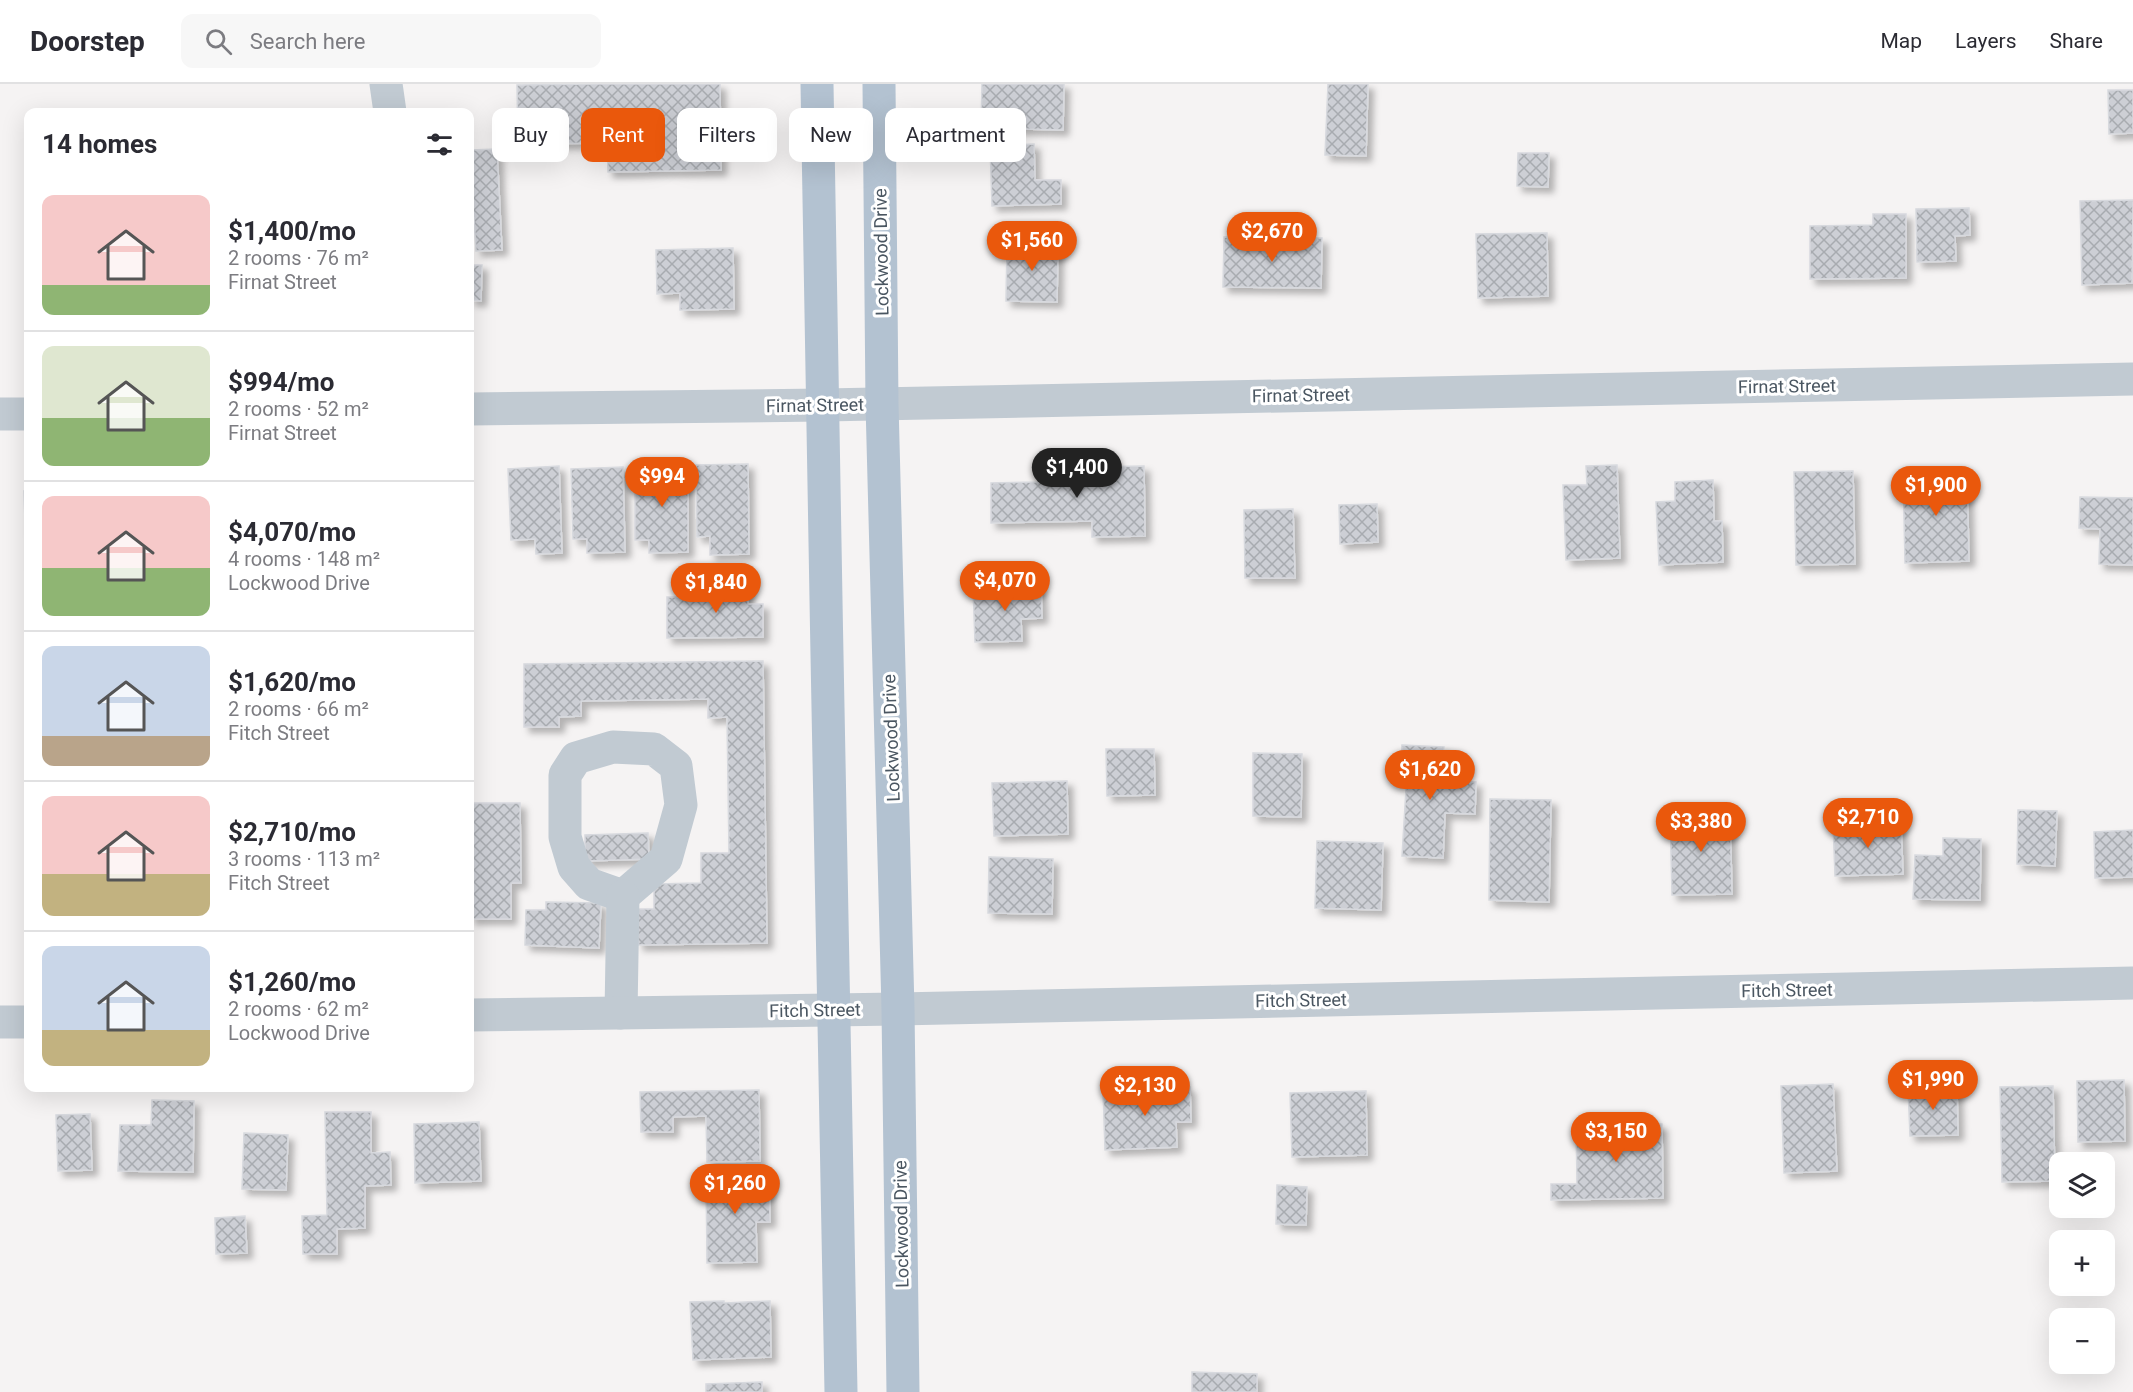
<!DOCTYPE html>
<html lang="en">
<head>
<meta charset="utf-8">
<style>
  body { margin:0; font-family:Roboto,sans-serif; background:#f7f7f7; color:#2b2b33; height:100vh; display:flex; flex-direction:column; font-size:22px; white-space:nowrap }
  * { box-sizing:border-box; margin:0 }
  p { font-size:20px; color:#7c7c81 }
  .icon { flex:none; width:33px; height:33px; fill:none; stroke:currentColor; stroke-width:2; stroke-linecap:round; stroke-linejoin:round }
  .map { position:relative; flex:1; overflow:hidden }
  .drawer { position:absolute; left:24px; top:24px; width:450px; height:984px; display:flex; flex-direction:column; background:#fff; border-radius:12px; box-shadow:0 6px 24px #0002 }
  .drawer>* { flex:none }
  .guide { position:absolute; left:492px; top:24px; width:570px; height:54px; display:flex; gap:12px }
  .tools { position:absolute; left:2049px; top:1068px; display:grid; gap:12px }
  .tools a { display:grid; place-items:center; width:66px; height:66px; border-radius:12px; background:#fff; box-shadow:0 6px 24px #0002; font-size:30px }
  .price { position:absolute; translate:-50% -51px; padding:0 14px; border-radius:21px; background:#ea580c; color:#fff; font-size:20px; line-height:39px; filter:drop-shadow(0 2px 3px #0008) }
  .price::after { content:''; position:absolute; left:50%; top:36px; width:18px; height:14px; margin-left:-9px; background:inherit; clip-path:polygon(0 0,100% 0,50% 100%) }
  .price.selected { background:#222; color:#fff }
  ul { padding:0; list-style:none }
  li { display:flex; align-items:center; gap:18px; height:150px; padding:0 18px }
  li+li { border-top:2px solid #e1e1e2 }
  li span { display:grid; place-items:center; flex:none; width:168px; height:120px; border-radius:12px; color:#555 }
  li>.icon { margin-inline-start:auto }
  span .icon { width:72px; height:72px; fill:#fffc; stroke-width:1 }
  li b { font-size:26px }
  h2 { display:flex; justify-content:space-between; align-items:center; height:72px; padding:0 18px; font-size:26px }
  .tag { padding:0 21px; border-radius:12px; background:#fff; box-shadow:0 6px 24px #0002; font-size:21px; line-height:54px }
  .tag.selected { background:#ea580c; color:#fff }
  header { display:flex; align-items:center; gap:36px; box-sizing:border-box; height:84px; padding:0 30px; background:#fff; border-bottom:2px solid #e1e1e2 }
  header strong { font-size:28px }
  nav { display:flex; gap:33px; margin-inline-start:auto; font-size:21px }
  .search { width:420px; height:54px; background:#f7f7f7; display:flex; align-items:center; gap:15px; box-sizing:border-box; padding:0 21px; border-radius:12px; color:#7c7c81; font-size:22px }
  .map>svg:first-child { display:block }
  .building { fill:url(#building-cross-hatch); stroke:#d7d9de; stroke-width:1.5; filter:url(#shadow) }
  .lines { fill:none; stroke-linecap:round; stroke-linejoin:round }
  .minor { stroke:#c1cad2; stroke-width:33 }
  .major { stroke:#b3c2d1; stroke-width:33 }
  .labels { text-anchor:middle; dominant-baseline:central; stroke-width:6; stroke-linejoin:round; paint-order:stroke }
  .street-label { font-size:18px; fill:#4a5661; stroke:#fff }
</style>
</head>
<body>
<header>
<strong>Doorstep</strong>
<div class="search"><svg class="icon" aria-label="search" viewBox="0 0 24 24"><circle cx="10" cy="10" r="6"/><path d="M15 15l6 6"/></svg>Search here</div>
<nav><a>Map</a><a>Layers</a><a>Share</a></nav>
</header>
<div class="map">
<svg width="2133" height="1308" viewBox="0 0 2133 1308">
  <defs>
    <pattern id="building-cross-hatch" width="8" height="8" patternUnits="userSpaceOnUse" patternTransform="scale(1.5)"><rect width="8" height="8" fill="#cdcfd5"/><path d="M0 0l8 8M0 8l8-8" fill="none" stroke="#a8abb0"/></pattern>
    <filter id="shadow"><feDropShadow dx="5.5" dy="5.5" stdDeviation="3" flood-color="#0004"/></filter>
  </defs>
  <rect width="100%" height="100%" fill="#f5f3f3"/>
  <g class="building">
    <polygon points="596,0 720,0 721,86 608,88 607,59 518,60 517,1"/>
    <polygon points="982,0 1064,0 1063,46 981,44"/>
    <polygon points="1328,0 1368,0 1366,72 1325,71"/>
    <polygon points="2108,6 2133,6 2133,49 2109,50"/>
    <polygon points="1034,60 1035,96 1061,96 1061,120 992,122 990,62"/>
    <polygon points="497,65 502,166 476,167 474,134 470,135 470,66"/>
    <polygon points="1518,69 1549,69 1548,103 1517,102"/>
    <polygon points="2133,116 2132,199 2082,201 2080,117"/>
    <polygon points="1969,124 1970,151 1955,152 1956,177 1917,178 1916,125"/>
    <polygon points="1873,130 1906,130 1906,194 1810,195 1810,142 1873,141"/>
    <polygon points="1547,149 1548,212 1478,214 1476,150"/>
    <polygon points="1224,153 1322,154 1321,204 1223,203"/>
    <polygon points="1007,159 1058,160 1057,218 1006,217"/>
    <polygon points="733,164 734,225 680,226 680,209 657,210 656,166"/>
    <polygon points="470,181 482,181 481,217 470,216"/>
    <polygon points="748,380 749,470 710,471 710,452 697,453 696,381"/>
    <polygon points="688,381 688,468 649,469 649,456 635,456 635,382"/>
    <polygon points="1617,381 1620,474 1566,476 1563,401 1587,401 1586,382"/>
    <polygon points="559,382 562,469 536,470 535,455 511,456 508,385"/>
    <polygon points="1144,382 1145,452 1092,453 1092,437 991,439 991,399 1039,398 1039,384"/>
    <polygon points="623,383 625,468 587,469 587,455 573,455 571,385"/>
    <polygon points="1853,387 1855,480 1796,481 1794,388"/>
    <polygon points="1967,388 1969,477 1905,479 1903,389"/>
    <polygon points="1713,396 1714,437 1722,437 1723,478 1659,481 1656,418 1675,417 1675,398"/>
    <polygon points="24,407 28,407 28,505 27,505"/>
    <polygon points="2080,413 2133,414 2133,481 2099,480 2100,445 2079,444"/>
    <polygon points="1377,420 1378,458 1340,460 1339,421"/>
    <polygon points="1293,425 1295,494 1245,494 1244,426"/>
    <polygon points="705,498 748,498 748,520 763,520 763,553 667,554 667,513 705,513"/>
    <polygon points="1041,502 1042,534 1021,535 1022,557 975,558 973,504"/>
    <polygon points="763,577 767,859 638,861 637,825 654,825 654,800 701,799 701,769 729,769 727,633 708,634 708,615 581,617 581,632 559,633 559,643 524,643 524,580"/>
    <polygon points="1402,661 1444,663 1442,696 1476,698 1475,730 1445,729 1443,774 1402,772 1407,688 1401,687"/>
    <polygon points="1106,665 1154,665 1155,711 1107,712"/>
    <polygon points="1253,669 1302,670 1301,733 1253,732"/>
    <polygon points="1067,697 1068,750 994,752 992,699"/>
    <polygon points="1490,715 1551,716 1549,818 1489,816"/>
    <polygon points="470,719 520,719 521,799 511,799 511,835 470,835"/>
    <polygon points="2018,726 2057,727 2055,782 2017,780"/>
    <polygon points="1730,727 1732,810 1672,811 1670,729"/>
    <polygon points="1901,737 1903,790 1835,792 1833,739"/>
    <polygon points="2133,746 2133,793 2095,794 2094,748"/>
    <polygon points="648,749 649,775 585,777 585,751"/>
    <polygon points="1943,754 1981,755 1980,816 1913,815 1915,771 1943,772"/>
    <polygon points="1317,757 1383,759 1381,826 1315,824"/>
    <polygon points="989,773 1053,775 1052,830 988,829"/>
    <polygon points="546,818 601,819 599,864 525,861 526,826 546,826"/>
    <polygon points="2124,996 2125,1057 2078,1058 2077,997"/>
    <polygon points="1833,1000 1837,1087 1784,1089 1781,1002"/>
    <polygon points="2053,1002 2055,1097 2002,1098 2000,1003"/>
    <polygon points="1190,1003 1191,1038 1176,1038 1177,1063 1105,1066 1103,1006"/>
    <polygon points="1957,1003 1958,1051 1910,1052 1908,1004"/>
    <polygon points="759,1006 760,1077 707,1078 706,1032 673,1033 673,1048 641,1048 640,1008"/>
    <polygon points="1366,1007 1367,1071 1292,1073 1290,1009"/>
    <polygon points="152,1016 194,1017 193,1088 118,1087 120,1041 151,1041"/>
    <polygon points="325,1028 371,1028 371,1069 390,1068 391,1101 365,1102 365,1144 337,1145 337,1170 303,1170 302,1132 327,1131"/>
    <polygon points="90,1030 92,1086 58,1087 56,1031"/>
    <polygon points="479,1038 481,1097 415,1099 414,1040"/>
    <polygon points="1662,1040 1663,1114 1551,1116 1551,1100 1577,1100 1576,1041"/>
    <polygon points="244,1049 288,1051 286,1106 242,1105"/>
    <polygon points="769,1089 770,1138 756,1138 757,1178 707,1179 706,1090"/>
    <polygon points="1277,1101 1307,1103 1306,1141 1276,1140"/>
    <polygon points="245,1132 247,1169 216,1170 215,1134"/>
    <polygon points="724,1217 724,1219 770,1217 771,1273 693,1276 690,1218"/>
    <polygon points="1192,1288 1257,1290 1257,1308 1192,1308"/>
    <polygon points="762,1298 762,1308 706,1308 706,1300"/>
  </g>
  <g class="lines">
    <g class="minor">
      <polyline points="386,0 390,28"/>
      <polyline points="470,325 824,321 2133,295"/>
      <polyline points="0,330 28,330"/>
      <polygon points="613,663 654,665 676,682 681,721 666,775 623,812 589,800 574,783 565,753 565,691 576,674"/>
      <polyline points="621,929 623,812"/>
      <polyline points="470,931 898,925 2133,899"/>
      <polyline points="0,938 28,938"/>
    </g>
    <g class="major">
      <path d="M817,0c9,436 13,872 24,1308"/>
      <polyline points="879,0 882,320 898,925 903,1308"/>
    </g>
  </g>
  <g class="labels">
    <g class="street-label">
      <text transform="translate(881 168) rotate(-91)">Lockwood Drive</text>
      <text transform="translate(1787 302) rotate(-1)">Firnat Street</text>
      <text transform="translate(1301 311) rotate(-1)">Firnat Street</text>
      <text transform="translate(815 321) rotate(-1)">Firnat Street</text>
      <text transform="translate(891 654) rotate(-92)">Lockwood Drive</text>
      <text transform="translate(1787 906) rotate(-1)">Fitch Street</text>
      <text transform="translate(1301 916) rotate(-1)">Fitch Street</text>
      <text transform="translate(815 926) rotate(-1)">Fitch Street</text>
      <text transform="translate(901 1140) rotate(-91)">Lockwood Drive</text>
    </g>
  </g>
</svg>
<div class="tools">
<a><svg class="icon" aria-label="layers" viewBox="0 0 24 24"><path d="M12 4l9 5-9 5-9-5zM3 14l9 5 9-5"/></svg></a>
<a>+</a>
<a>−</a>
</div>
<b class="price" style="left:1272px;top:179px">$2,670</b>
<b class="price" style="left:1032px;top:188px">$1,560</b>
<b class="price selected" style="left:1077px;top:415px">$1,400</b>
<b class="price" style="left:662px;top:424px">$994</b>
<b class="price" style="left:1936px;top:433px">$1,900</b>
<b class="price" style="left:1005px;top:528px">$4,070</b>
<b class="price" style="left:716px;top:530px">$1,840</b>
<b class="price" style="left:1430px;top:717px">$1,620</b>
<b class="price" style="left:1868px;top:765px">$2,710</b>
<b class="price" style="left:1701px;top:769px">$3,380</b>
<b class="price" style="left:1933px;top:1027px">$1,990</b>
<b class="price" style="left:1145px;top:1033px">$2,130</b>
<b class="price" style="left:1616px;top:1079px">$3,150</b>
<b class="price" style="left:735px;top:1131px">$1,260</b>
<div class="guide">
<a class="tag">Buy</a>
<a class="tag selected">Rent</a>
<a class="tag">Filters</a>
<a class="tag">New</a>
<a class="tag">Apartment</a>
</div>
<section class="drawer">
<h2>14 homes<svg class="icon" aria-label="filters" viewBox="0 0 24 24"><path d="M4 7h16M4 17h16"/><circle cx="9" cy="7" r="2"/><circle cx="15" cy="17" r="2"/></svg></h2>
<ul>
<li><span style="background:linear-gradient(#f6c9c9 75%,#8fb573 0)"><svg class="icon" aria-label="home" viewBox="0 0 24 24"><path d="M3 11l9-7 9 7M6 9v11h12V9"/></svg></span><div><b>$1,400/mo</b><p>2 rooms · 76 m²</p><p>Firnat Street</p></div></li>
<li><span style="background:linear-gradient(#dfe7d0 60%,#8fb573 0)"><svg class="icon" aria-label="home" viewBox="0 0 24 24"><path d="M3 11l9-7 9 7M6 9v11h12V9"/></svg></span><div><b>$994/mo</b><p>2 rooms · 52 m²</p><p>Firnat Street</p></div></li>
<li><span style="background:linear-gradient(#f6c9c9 60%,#8fb573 0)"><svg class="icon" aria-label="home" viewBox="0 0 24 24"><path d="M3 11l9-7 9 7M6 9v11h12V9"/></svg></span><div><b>$4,070/mo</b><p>4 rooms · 148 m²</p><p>Lockwood Drive</p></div></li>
<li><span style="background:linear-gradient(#c9d6e8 75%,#b9a48a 0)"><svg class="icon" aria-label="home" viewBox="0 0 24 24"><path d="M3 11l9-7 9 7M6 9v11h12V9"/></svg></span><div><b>$1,620/mo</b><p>2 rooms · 66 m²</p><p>Fitch Street</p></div></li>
<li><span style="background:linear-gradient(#f6c9c9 65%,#c2b280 0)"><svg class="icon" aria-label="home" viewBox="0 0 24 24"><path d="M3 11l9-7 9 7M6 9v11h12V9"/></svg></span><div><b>$2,710/mo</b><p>3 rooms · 113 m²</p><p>Fitch Street</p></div></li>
<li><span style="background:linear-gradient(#c9d6e8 70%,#c2b280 0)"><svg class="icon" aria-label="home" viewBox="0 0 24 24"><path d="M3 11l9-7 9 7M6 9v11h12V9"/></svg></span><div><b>$1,260/mo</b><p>2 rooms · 62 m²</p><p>Lockwood Drive</p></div></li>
</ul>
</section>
</div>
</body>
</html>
